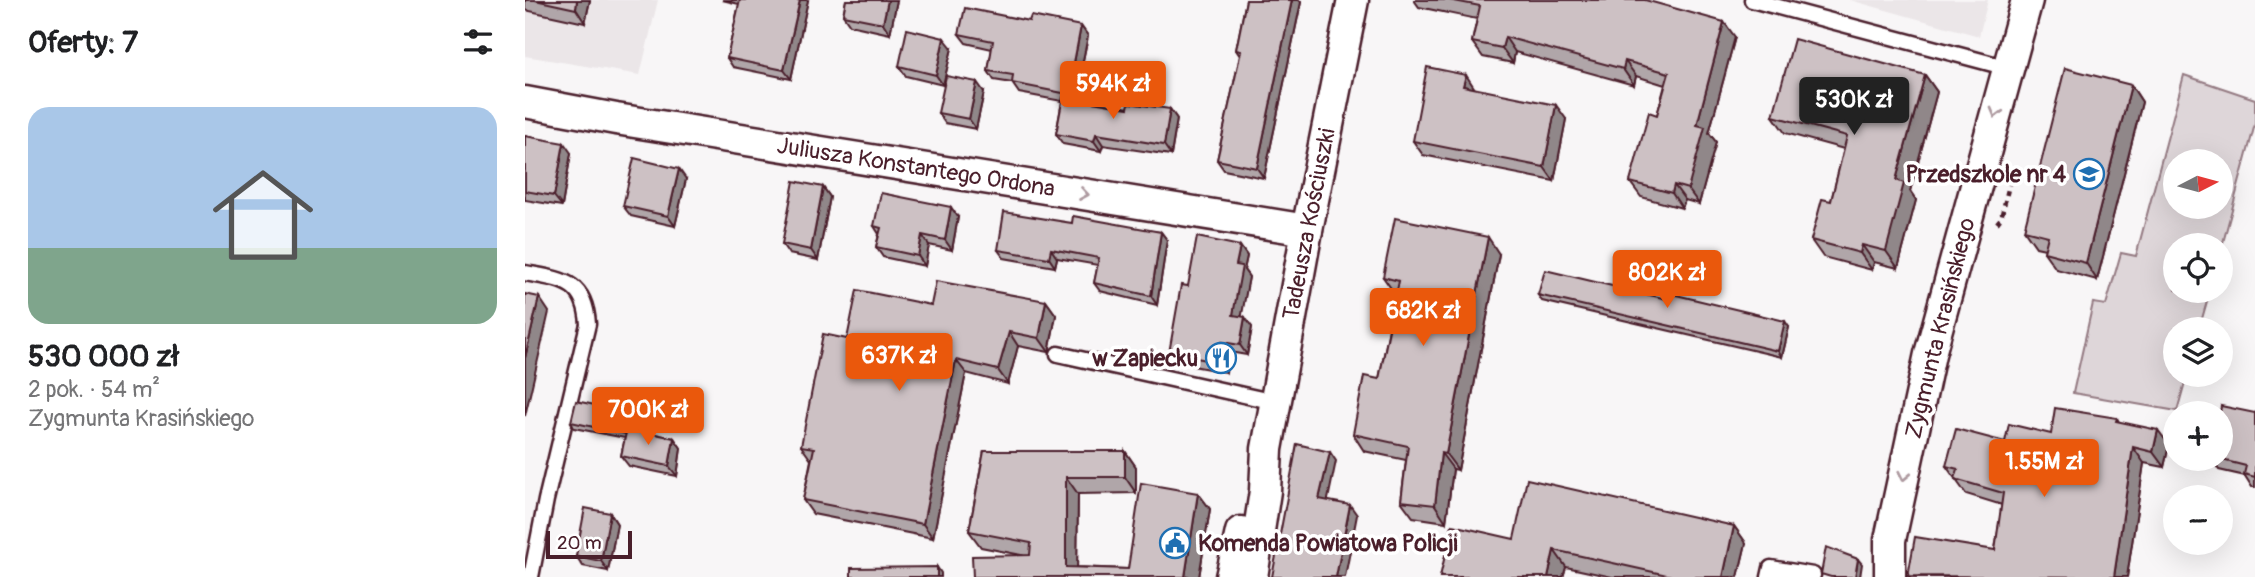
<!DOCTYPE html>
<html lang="pl">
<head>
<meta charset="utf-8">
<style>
  body { margin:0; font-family:Pangolin,sans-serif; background:#f2f2f2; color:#202124; height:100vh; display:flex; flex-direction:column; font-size:26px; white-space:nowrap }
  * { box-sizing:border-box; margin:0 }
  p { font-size:23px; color:#757577 }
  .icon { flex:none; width:38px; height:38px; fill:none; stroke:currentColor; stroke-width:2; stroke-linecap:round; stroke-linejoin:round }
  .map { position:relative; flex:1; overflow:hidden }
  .drawer { display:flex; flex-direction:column; background:#fff; width:525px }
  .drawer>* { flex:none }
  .needle { width:46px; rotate:84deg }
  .controls { position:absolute; left:1638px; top:149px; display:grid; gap:14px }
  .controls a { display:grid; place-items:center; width:70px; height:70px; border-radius:50%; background:#fff; box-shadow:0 7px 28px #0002; font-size:35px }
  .scale { position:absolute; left:21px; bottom:18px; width:86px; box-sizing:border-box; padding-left:7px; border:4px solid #4a1f2b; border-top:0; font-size:19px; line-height:24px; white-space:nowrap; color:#4a1f2b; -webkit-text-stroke:5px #fff; paint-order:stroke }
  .price { position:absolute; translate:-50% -60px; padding:0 16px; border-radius:7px; background:#ea580c; color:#fff; font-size:23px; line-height:46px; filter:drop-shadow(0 2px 4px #0008) }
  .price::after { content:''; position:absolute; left:50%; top:42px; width:21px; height:16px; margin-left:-10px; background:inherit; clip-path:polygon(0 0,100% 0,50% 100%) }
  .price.on { background:#222; color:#fff }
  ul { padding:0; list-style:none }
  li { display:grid; align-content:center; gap:14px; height:371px; padding:0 28px }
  li span { display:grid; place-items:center; height:217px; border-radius:21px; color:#555 }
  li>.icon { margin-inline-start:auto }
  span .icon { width:126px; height:126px; fill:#fffc; stroke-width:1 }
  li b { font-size:30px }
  h2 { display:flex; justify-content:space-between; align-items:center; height:84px; padding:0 28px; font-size:30px }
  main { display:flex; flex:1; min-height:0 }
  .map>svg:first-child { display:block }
  .built { fill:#ebe6e8 }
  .green { fill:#ded6d9; stroke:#947a82; stroke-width:2; fill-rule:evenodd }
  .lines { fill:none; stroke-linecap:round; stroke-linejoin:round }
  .service-casing { stroke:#4a1f2b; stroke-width:19 }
  .minor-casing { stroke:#4a1f2b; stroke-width:35 }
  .path { stroke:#4a1f2b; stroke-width:4.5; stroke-dasharray:5 5; stroke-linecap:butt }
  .service { stroke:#fff; stroke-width:14 }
  .minor { stroke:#fff; stroke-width:30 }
  .wall { fill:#b0a6a9; stroke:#4a1f2b; stroke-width:2 }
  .shaded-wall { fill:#908789; stroke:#4a1f2b; stroke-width:2 }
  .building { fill:#cdc1c4; stroke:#4a1f2b; stroke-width:2 }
  .oneway { stroke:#ae9aa0 }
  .labels { text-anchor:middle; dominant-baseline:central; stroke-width:7; stroke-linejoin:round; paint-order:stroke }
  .street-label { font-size:23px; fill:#4a1f2b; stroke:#fff }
  .poi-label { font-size:23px; font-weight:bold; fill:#4a1f2b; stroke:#fff; text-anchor:end }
</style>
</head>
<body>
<main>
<section class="drawer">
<h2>Oferty: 7<svg class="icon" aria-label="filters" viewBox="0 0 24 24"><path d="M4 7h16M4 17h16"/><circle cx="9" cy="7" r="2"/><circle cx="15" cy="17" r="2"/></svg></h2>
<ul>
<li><span style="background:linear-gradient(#a9c7e8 65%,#7fa58c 0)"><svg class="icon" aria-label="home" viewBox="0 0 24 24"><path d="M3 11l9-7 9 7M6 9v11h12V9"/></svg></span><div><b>530 000 zł</b><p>2 pok. · 54 m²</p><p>Zygmunta Krasińskiego</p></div></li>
</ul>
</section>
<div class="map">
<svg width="1730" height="577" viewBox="0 0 1730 577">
  <rect width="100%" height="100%" fill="#f8f6f7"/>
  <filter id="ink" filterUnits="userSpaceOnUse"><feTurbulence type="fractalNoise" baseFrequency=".0143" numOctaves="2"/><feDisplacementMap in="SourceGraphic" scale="14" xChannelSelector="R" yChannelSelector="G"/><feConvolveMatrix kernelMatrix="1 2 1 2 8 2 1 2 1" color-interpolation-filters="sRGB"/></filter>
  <g filter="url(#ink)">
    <g class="built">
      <polygon points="0,0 133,0 115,75 0,56"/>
      <polygon points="1325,0 1463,0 1454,36"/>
    </g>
    <path class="green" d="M1659,75l71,24v25l-34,126v-5h-46v45l35,1 -11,38h-24v45l12,1 -10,36 -104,-18 20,-90 13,2 15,-52 15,3zM1650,161h46v45h-46z"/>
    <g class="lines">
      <g class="service-casing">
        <g id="service">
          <polyline points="1227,0 1483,68"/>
          <path d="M0,273c37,7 60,7 63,51l-42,176 -15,77"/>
          <polyline points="533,354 750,402"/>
          <polyline points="1244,577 1246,568 1288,575"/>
        </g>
      </g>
      <g class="minor-casing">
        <g id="minor">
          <polyline points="0,102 91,119 782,230"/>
          <polyline points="706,577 716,532"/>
          <polyline points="727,577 740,491 742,449 782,230 828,0"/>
          <polyline points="1365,577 1365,540 1405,354 1502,0"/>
        </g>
      </g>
      <polyline class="path" points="1472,223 1476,218 1484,185"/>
      <use href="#service" class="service"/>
      <use href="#minor" class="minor"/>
    </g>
    <g class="wall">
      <polygon points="0,0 65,0 60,23 0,10"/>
      <polygon points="197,0 283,0 266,79 208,67 202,58 214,4"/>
      <polygon points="321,0 372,0 365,34 325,25 318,15"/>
      <polygon points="721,0 774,0 776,2 739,178 699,170 692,160 715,56 711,50"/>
      <polygon points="889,0 1120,0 1210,37 1184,133 1191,142 1174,204 1160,200 1157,208 1116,197 1105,182 1132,115 1140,85 1111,76 1109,85 990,52 988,63 958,57 947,42 952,19 894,7"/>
      <polygon points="556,26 563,36 550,99 603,108 645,109 652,119 646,155 578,145 576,151 538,144 531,134 537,101 494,93 487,83 469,80 463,71 467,49 441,43 434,34"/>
      <polygon points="427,48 418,85 381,76 374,66"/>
      <polygon points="1400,75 1412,92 1385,191 1391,200 1373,268 1349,262 1347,270 1298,257 1286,240 1306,201 1319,149 1260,133 1248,116"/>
      <polygon points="1606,85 1617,102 1572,280 1531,269 1519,252 1520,249 1511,247 1499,230"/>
      <polygon points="950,89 1041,119 1029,181 898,155 888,141"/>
      <polygon points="459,92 451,129 420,123 413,113"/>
      <polygon points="0,136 46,153 37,206 0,200"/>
      <polygon points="161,179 150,226 106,216 98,206"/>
      <polygon points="298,187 305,197 293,260 264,254 257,244"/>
      <polygon points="433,217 427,250 404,245 400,266 358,257 351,247 354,234 349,226"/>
      <polygon points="547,223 636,232 642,240 632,305 575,291 569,283 573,265 532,258 530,267 479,258 473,250"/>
      <polygon points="715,246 722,256 719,270 724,277 716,316 727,327 722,355 704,352 701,372 651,363 644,353 663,286"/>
      <polygon points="974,254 933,470 928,469 921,522 888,517 876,501 881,460 839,451 828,434 854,379 871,294 870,294 858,277"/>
      <polygon points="1013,295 1146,300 1264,327 1257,357 1017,301"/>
      <polygon points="521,301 531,315 524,352 493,346 483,384 441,373 408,538 288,514 278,500 286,460 276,446 322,339 406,305"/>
      <polygon points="108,413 112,418 110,430 149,438 156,448 152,476 104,466 96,456 100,438 49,428 46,422"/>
      <polygon points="1730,413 1730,487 1727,487 1720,476 1694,470 1686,458 1696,458"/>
      <polygon points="1592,418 1594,422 1644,445 1639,467 1619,463 1602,577 1384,577 1383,576 1470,550 1477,505 1441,494 1421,466 1480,442 1526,434"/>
      <polygon points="459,451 600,451 611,467 611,493 553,494 552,567 603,569 673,493 685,509 674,577 448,577 496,555 456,547 444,531"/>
      <polygon points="85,513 92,524 83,571 58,566 51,556"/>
      <polygon points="1209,526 1221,543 1213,577 1087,577 1041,567 1038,577 915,577 989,539"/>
    </g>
    <g class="shaded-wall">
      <polygon points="52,0 65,0 60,23 51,9"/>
      <polygon points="275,0 283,0 266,79 259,70"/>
      <polygon points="363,0 372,0 365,34 358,23"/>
      <polygon points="767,0 774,0 776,2 739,178 732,168"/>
      <polygon points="1199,22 1210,37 1184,133 1191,142 1174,204 1163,189 1172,125"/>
      <polygon points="556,26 563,36 549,104 543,94"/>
      <polygon points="980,37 990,52 988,63 977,48"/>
      <polygon points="419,38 427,48 418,85 411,75"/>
      <polygon points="1100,61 1111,76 1109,85 1098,69"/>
      <polygon points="941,75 950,89 938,86"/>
      <polygon points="1400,75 1412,92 1385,191 1391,200 1373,268 1361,251 1371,180"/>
      <polygon points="452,82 459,92 451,129 444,119"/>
      <polygon points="1606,85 1617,102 1572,280 1561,263"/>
      <polygon points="1031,105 1041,119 1029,181 1019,167"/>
      <polygon points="645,109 652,119 646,155 639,145"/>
      <polygon points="571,134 578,145 576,151 569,141"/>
      <polygon points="39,143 46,153 37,206 29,196"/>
      <polygon points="154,169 161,179 150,226 143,216"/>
      <polygon points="1149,185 1160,200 1157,208 1147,193"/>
      <polygon points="298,187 305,197 293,260 286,250"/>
      <polygon points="426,207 433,217 427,250 420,240"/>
      <polygon points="636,232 642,240 632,305 626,296"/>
      <polygon points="397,235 404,245 400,266 393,256"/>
      <polygon points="963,237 974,254 933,470 921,454"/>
      <polygon points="1337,245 1349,262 1347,270 1335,253"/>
      <polygon points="715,246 722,256 719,270 724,277 715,325 708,315 711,265"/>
      <polygon points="526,249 532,258 530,267 524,258"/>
      <polygon points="14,297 24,312 0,416 0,358"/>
      <polygon points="521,301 531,315 524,352 514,338"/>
      <polygon points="720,317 727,327 722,355 715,345"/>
      <polygon points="1260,321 1264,327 1257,357 1253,351"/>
      <polygon points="484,332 493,346 483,384 473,370"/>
      <polygon points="697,342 704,352 701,372 693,362"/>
      <polygon points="431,360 441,373 408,538 398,524"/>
      <polygon points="108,413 112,418 108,440 104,434"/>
      <polygon points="1633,430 1644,445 1639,467 1628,452"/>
      <polygon points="149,438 156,448 152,476 144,466"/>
      <polygon points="1608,447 1619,463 1602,577 1589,577"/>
      <polygon points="600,451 611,467 611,493 600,477"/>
      <polygon points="805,452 811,461 801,509 794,499"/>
      <polygon points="916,453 928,469 921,522 910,505"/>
      <polygon points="541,477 553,494 552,577 541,567"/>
      <polygon points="673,493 685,509 674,577 660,577"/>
      <polygon points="825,505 832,515 820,577 811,577"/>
      <polygon points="85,513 92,524 83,571 76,561"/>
      <polygon points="1209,526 1221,543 1213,577 1198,577"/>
      <polygon points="1029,550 1041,567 1038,577 1023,577"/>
      <polygon points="1333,559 1337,564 1335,577 1330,577"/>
      <polygon points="412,567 416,573 416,577 412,577"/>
    </g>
    <g class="building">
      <polygon points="10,0 52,0 51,9"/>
      <polygon points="215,0 275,0 259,70 202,58"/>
      <polygon points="321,0 363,0 358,23 318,15"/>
      <polygon points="721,0 767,0 732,168 692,160 716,51 711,50"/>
      <polygon points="924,0 1120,0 1199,22 1172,125 1180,127 1163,189 1149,185 1147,193 1105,182 1124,112 1132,115 1144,73 1100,61 1098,69 980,37 977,48 947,42 955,6"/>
      <polygon points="440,8 504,21 506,16 556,26 543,94 487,83 488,75 463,71 468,41 434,34"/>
      <polygon points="382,29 419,38 411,75 374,66"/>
      <polygon points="1269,39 1400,75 1371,180 1379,183 1361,251 1337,245 1335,253 1286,240 1297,199 1306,201 1322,136 1248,116"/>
      <polygon points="902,67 941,75 938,86 1031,105 1019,167 888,141"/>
      <polygon points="1540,68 1606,85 1561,263 1519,252 1523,236 1499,230"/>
      <polygon points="421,76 452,82 444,119 413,113"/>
      <polygon points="538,97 603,108 604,103 645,109 639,145 571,134 569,141 531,134"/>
      <polygon points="0,136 39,143 29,196 0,191"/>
      <polygon points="109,158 154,169 143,216 98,206"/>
      <polygon points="269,181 298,187 286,250 257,244"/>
      <polygon points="356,193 426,207 420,240 397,235 393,256 351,247 356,228 349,226"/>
      <polygon points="479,212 547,223 548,216 636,232 626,296 569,283 574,258 526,249 524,258 473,250"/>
      <polygon points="870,218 963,237 921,454 916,453 910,505 876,501 883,446 828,434 839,376 854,379 874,281 858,277"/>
      <polygon points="672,237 715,246 711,265 717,266 708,315 720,317 715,345 697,342 693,362 644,353 656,285 663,286"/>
      <polygon points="1020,270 1146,300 1147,294 1260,321 1253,351 1013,295"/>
      <polygon points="411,281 521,301 514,338 484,332 473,370 431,360 398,524 278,500 289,448 276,446 298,334 322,339 332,290 406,305"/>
      <polygon points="0,294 14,297 0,358"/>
      <polygon points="51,401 108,413 105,429 102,428 101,434 46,422"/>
      <polygon points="1696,406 1730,413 1730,477 1719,474 1721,466 1689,458 1696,458 1695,413"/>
      <polygon points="1530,408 1592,418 1591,421 1633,430 1628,452 1608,447 1589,577 1383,576 1390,537 1470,550 1478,493 1430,479 1433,469 1421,466 1431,429 1480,442 1484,424 1526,434"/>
      <polygon points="102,428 149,438 144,466 96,456"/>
      <polygon points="772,444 805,452 794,499 825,505 811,577 747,577"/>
      <polygon points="459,451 600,451 600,477 541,477 541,567 603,569 616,483 673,493 660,577 448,577 447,556 505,555 506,543 444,531"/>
      <polygon points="1002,479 1209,526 1198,577 1151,577 1029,550 1023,577 915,577 927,525 989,539"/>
      <polygon points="60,508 85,513 76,561 51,556"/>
      <polygon points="1301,547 1333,559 1330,577 1306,577 1296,574"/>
      <polygon points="412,567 412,577 326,577 326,568"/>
    </g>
    <defs><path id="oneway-chevron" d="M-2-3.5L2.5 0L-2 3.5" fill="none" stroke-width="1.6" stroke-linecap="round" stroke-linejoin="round" transform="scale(1.75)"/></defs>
    <g class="oneway">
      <use href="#oneway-chevron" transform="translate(1471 113) rotate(105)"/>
      <use href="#oneway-chevron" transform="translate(559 194) rotate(9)"/>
      <use href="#oneway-chevron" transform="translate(1379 476) rotate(102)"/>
    </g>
  </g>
  <defs>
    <g id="school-ring" transform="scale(1.575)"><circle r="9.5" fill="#fff" stroke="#1f6fb2" stroke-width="1.5"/><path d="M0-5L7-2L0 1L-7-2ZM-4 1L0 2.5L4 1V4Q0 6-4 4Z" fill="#1f6fb2"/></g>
    <g id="restaurant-ring" transform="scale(1.575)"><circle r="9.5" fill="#fff" stroke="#1f6fb2" stroke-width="1.5"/><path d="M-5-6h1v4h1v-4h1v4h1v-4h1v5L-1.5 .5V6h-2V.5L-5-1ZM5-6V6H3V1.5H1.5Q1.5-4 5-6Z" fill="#1f6fb2"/></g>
    <g id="civic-ring" transform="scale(1.575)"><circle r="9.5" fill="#fff" stroke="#1f6fb2" stroke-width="1.5"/><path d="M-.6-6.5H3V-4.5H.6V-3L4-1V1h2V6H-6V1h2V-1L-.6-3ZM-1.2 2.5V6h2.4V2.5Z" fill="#1f6fb2"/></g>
  </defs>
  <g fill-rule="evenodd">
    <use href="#school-ring" x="1564" y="174"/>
    <use href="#restaurant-ring" x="696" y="358"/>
    <use href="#civic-ring" x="650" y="543"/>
  </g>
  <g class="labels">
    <g class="street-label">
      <text transform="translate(391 167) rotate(9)">Juliusza Konstantego Ordona</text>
      <text transform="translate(784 224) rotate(-79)">Tadeusza Kościuszki</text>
      <text transform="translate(1415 328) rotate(-76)">Zygmunta Krasińskiego</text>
    </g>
    <g class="poi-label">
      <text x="1541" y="174">Przedszkole nr 4</text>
      <text x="673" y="358">w Zapiecku</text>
      <text x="673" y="543" text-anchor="start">Komenda Powiatowa Policji</text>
    </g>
  </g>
</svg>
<div class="controls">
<a><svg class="needle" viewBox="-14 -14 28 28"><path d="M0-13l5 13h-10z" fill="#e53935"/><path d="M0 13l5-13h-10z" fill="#757577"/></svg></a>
<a><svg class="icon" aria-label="locate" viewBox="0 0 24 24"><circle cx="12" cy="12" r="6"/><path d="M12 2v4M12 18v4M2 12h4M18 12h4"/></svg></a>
<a><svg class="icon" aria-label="layers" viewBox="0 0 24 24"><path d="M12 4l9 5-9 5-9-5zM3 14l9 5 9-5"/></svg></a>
<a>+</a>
<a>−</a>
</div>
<div class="scale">20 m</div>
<b class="price" style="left:588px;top:121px">594K zł</b>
<b class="price on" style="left:1329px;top:137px">530K zł</b>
<b class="price" style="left:1142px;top:310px">802K zł</b>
<b class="price" style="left:898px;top:348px">682K zł</b>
<b class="price" style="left:374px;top:393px">637K zł</b>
<b class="price" style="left:123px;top:447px">700K zł</b>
<b class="price" style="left:1519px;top:499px">1.55M zł</b>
</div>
</main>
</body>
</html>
